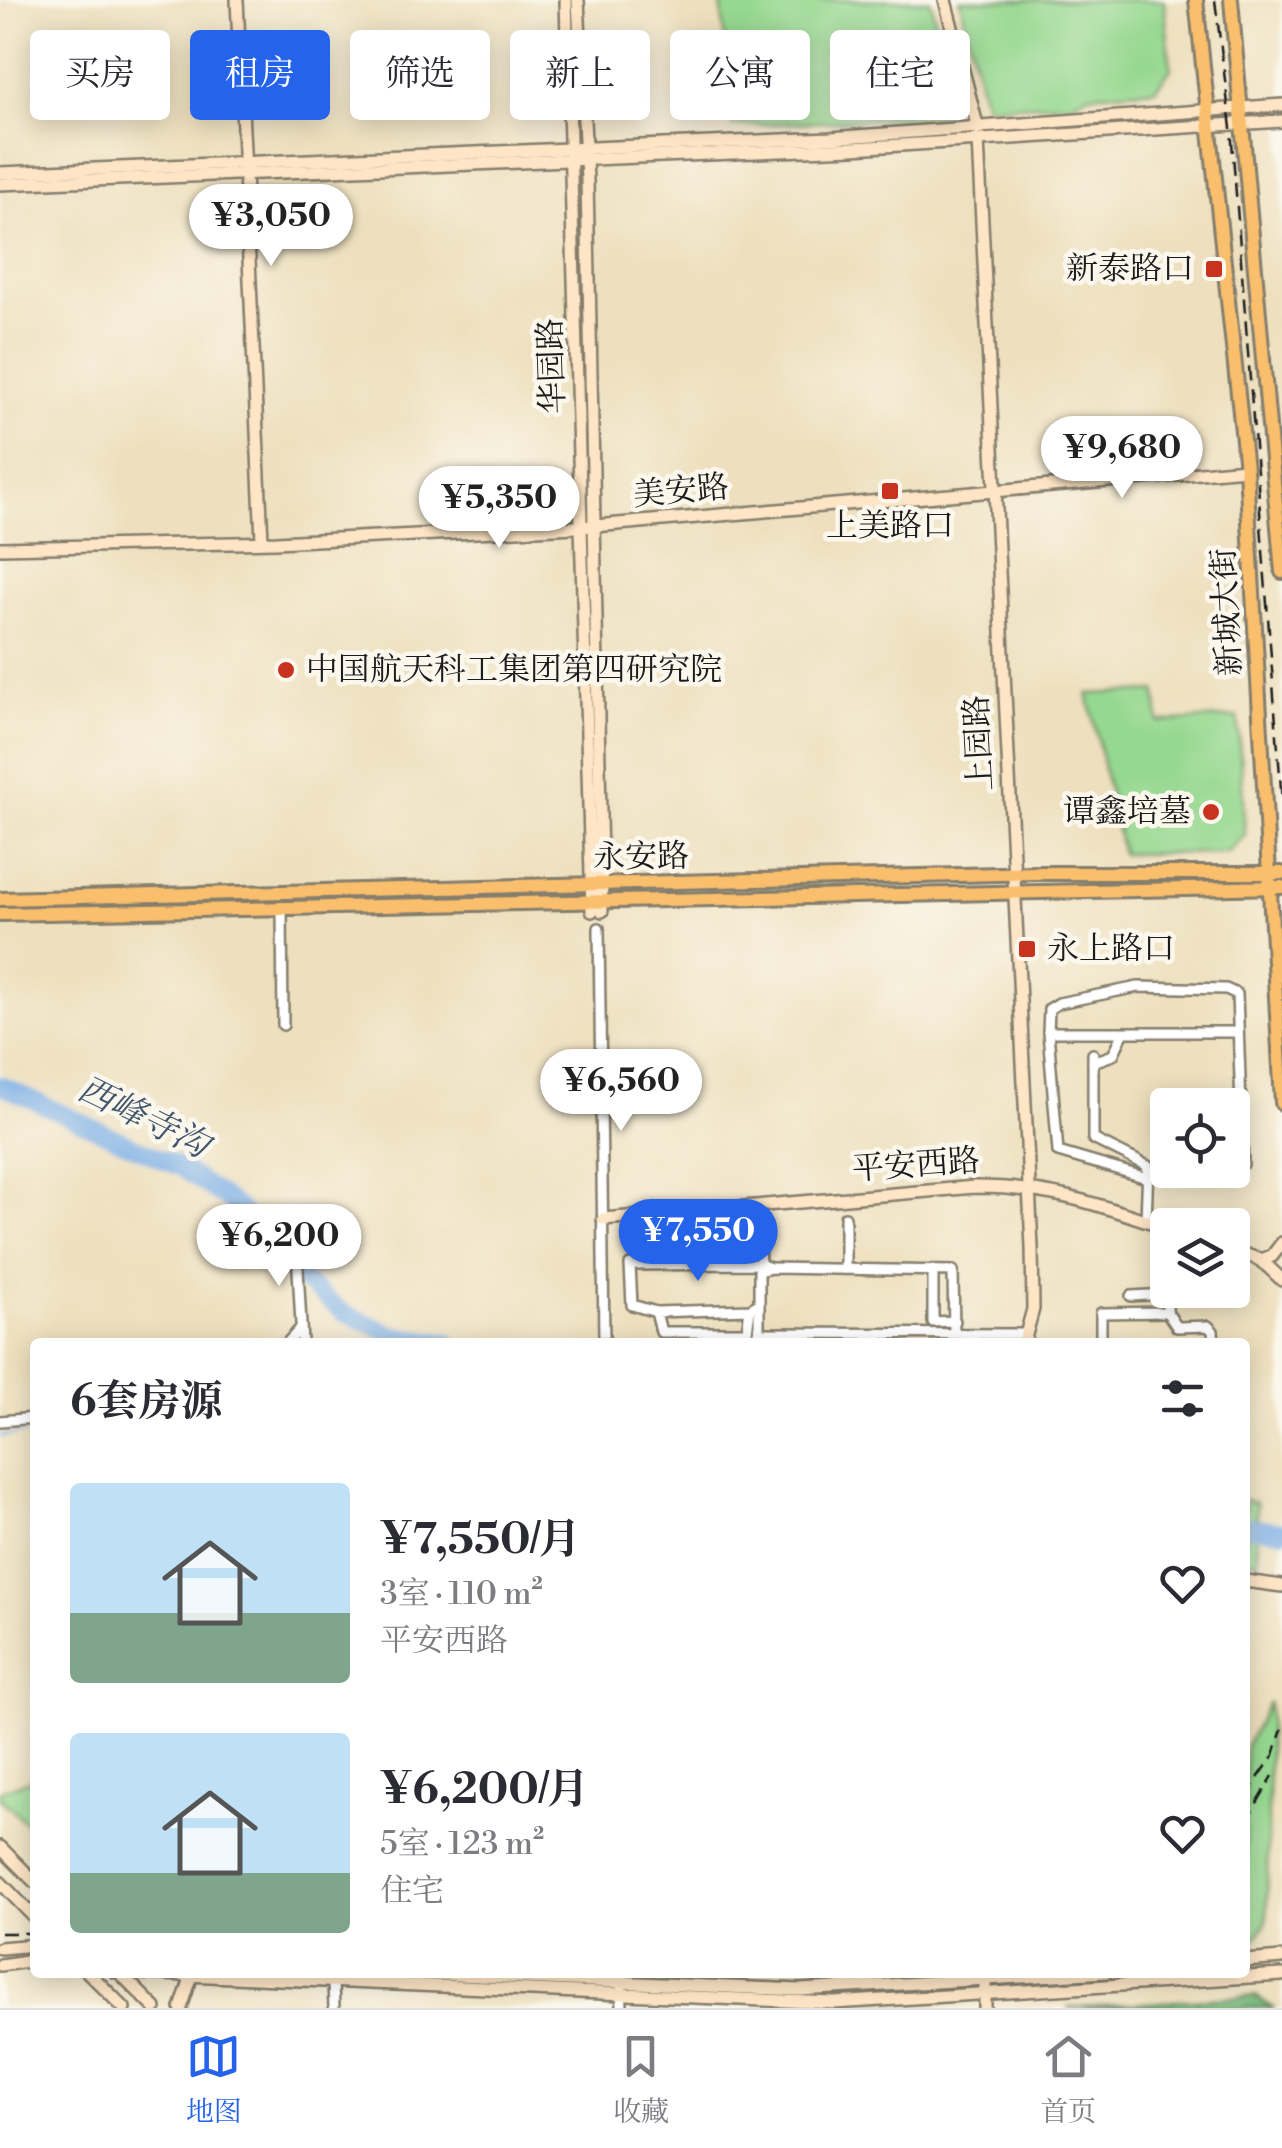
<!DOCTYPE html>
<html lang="zh">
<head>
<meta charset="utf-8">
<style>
  body { margin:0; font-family:"Libre Bodoni","Noto Serif SC",serif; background:#f7f7f7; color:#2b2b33; height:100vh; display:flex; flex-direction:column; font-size:38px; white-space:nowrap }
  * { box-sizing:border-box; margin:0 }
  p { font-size:32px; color:#7c7c81 }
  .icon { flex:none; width:55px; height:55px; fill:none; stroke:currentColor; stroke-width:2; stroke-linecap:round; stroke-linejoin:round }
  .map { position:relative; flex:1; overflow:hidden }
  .details { position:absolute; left:30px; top:1338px; width:1220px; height:640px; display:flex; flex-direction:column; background:#fff; border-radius:10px; box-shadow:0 5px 25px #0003 }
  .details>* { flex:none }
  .guide { position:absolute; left:30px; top:30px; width:1222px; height:90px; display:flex; gap:20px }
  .fabs { position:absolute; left:1150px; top:1088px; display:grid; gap:20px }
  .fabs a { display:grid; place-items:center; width:100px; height:100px; border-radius:10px; background:#fff; box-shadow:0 5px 25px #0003; font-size:50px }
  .price { position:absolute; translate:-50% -85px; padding:0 22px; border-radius:35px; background:#fff; color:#222; font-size:32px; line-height:65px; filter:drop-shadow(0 2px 5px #0008) }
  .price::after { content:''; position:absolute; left:50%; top:60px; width:30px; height:22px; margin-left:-15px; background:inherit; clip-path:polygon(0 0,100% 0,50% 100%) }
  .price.active { background:#2563eb; color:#fff }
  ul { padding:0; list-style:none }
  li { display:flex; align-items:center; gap:30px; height:250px; padding:0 40px }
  li span { display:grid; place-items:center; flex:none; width:280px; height:200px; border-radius:10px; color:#555 }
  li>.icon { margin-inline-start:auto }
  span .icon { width:120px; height:120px; fill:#fffc; stroke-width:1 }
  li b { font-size:42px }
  h2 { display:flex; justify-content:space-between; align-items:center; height:120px; padding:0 40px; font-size:42px }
  .tag { padding:0 35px; border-radius:10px; background:#fff; box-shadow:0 5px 25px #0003; font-size:35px; line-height:90px }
  .tag.active { background:#2563eb; color:#fff }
  .tabs { display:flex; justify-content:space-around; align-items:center; height:140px; border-top:2px solid #e1e1e2; background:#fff; font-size:28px; color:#7c7c81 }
  .tabs a { display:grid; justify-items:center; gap:5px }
  .tabs .active { color:#2563eb }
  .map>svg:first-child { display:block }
  .green { fill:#96d890; stroke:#597a56; stroke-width:2.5 }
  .forest { fill:#78b87a; stroke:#4a6a4b; stroke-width:2.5 }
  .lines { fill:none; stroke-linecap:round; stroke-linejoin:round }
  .stream { stroke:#78ade6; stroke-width:2.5 }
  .river { stroke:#78ade6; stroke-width:18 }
  .street-casing { stroke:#857e6d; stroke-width:14 }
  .secondary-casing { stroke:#857e6d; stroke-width:16 }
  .primary-casing { stroke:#857e6d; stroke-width:18 }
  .street { stroke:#fff; stroke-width:9 }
  .secondary { stroke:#fde5c5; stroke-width:11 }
  .primary { stroke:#f9bf6d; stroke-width:12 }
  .rail { stroke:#1c1c1c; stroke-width:2.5; stroke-dasharray:15 8; stroke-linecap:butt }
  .poi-dot { fill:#c8321e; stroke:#fbf7ec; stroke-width:4 }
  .labels { text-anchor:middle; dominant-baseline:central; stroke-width:9; stroke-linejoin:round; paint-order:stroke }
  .poi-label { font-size:32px; fill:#1c1c1c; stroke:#fbf7ec; text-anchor:end }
  .street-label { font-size:32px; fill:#1c1c1c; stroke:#fbf7ec }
  .water-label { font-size:35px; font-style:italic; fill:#41566d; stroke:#fbf7ec }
</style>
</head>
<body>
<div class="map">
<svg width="1282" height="2008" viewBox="0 0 1282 2008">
  <rect width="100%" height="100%" fill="#fbf7ec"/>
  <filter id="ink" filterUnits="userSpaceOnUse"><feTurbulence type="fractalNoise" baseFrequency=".01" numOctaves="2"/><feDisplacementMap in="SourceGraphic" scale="20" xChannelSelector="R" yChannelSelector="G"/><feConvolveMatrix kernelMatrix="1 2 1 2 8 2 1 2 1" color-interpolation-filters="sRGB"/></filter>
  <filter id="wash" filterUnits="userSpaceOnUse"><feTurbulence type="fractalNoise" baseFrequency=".0048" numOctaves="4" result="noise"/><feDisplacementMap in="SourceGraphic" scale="40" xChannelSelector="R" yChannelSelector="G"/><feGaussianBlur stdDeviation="2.25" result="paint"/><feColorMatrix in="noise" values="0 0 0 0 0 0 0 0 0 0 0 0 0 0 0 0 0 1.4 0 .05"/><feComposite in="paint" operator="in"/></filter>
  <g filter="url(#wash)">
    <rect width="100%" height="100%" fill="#eee0be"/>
    <g class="green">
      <polygon points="721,0 930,0 955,98 948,116 732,126"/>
      <polygon points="960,0 1164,0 1171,69 1155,89 1088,94 1073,103 985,106"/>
      <polygon points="1156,691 1159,722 1238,717 1245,835 1227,853 1122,854 1088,694"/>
      <polygon points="1245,1500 1256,1503 1258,1562 1245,1559"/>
      <polygon points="1269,1702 1267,1921 1255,1939 1245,1940 1245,1747"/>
      <polygon points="35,1778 35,1832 0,1798 0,1791"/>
    </g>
    <polygon class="forest" points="1256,1996 1273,2008 1067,2008"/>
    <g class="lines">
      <g class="stream">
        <polyline points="389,1342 397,1336"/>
        <polyline points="0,1436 35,1431"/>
      </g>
      <g class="river">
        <polyline points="0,1085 181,1168 239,1208 293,1272 344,1313 397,1336 447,1342"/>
        <polyline points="1245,1526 1282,1531"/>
      </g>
    </g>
  </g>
  <g filter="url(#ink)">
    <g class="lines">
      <g class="street-casing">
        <g id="street">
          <polyline points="282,907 283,1025"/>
          <polyline points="599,928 604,1340"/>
          <polyline points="1048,1032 1049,1009 1059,1003 1138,987 1226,989 1237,994 1243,1164 1232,1168"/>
          <polyline points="1093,1054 1093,1139 1148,1166 1146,1221"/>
          <polyline points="1093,1062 1113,1055 1123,1034"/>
          <polyline points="1147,1172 1188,1170"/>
          <polyline points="1147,1178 1058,1152 1048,1032 1237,1032"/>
          <polyline points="758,1223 760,1264"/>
          <polyline points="296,1233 302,1342"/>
          <polyline points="845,1269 845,1217"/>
          <polyline points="933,1270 933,1322 955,1321"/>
          <polyline points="1131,1296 1166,1294"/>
          <polyline points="750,1309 656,1312 661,1332 747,1332 750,1309 759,1304"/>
          <polyline points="656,1312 632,1305 630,1265 760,1264 770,1268"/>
          <polyline points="1167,1312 1177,1327 1208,1326 1213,1331 1214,1342"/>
          <polyline points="759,1333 1027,1334"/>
          <polyline points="288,1342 301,1328"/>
          <polyline points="759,1342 759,1271 771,1268 953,1271 954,1334"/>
          <polyline points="1101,1342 1101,1313 1167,1312 1168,1265"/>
          <polyline points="0,1421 35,1418"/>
          <polyline points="621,1972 622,2008"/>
          <polyline points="333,1983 334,2008"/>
        </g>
      </g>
      <g class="secondary-casing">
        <g id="secondary">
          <polyline points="237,0 262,540"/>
          <polyline points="566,0 592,911"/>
          <polyline points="578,0 587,180 602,911"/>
          <polyline points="945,0 978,129"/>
          <polyline points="978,140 1032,1247 1033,1309 1024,1342"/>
          <polyline points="0,173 830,138 1282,105"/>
          <polyline points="0,184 853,148 1282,121"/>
          <polyline points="0,548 276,542 595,526 1246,469"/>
          <path d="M603,1219l372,-32c76,0 122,17 193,41"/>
          <polyline points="1282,1243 1272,1256 1261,1260 1282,1280"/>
          <polyline points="1232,1250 1261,1260"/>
          <polyline points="604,1342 604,1340"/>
          <polyline points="1245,1581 1282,1586"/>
          <polyline points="0,1847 35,1882"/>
          <polyline points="0,1882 35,1918"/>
          <polyline points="0,1948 35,1945"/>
          <polyline points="1245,1961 1282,1958"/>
          <polyline points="0,1965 35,1960"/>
          <polyline points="88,1972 124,2008"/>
          <polyline points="116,1972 834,2003 1282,1975"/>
          <polyline points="119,1972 155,2008"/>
          <polyline points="390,1972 800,1990 1106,1972"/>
          <polyline points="985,1972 985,2008"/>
          <polyline points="181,2008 191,1978"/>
        </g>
      </g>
      <g class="primary-casing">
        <g id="primary">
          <polyline points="1196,0 1246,469 1282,1103"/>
          <polyline points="1231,0 1282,572"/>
          <polyline points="0,899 1037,873 1282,873"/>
          <polyline points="0,914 1282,887"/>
        </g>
      </g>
      <use href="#street" class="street"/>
      <use href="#secondary" class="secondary"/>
      <use href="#primary" class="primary"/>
      <g class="rail">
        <polyline points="1215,0 1231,128 1282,802"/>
        <polyline points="1245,1797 1274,1755 1282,1729"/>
        <polyline points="1245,1823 1273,1776"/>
        <polyline points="0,1933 35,1933"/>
      </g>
    </g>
  </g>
  <g class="poi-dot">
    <rect x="1204" y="259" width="20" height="20" rx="5"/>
    <rect x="880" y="481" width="20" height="20" rx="5"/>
    <circle cx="286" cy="670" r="10"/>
    <circle cx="1211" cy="812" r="10"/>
    <rect x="1017" y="939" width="20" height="20" rx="5"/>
  </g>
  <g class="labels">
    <g class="poi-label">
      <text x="1194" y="269">新泰路口</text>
      <text x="890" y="526" text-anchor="middle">上美路口</text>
      <text x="306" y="670" text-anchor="start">中国航天科工集团第四研究院</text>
      <text x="1191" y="812">谭鑫培墓</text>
      <text x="1047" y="949" text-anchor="start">永上路口</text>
    </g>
    <g class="street-label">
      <text transform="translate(552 366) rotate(-92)">华园路</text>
      <text transform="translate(681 491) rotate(-5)">美安路</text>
      <text transform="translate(1227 612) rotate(-93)">新城大街</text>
      <text transform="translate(979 743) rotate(-93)">上园路</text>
      <text transform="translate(641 857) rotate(-1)">永安路</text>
      <text transform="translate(916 1165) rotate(-4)">平安西路</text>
    </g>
    <g class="water-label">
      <text transform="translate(143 1118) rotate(26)">西峰寺沟</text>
    </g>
  </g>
</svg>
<div class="fabs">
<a><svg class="icon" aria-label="locate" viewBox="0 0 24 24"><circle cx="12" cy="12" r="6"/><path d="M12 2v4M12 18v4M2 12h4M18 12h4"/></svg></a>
<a><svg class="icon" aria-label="layers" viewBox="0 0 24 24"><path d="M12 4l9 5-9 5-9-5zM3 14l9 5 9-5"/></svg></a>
</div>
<b class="price" style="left:271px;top:269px">¥3,050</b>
<b class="price" style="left:1122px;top:501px">¥9,680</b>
<b class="price" style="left:499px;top:551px">¥5,350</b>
<b class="price" style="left:621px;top:1134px">¥6,560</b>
<b class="price active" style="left:698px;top:1284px">¥7,550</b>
<b class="price" style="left:279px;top:1289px">¥6,200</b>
<div class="guide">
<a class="tag">买房</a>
<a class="tag active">租房</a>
<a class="tag">筛选</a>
<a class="tag">新上</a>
<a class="tag">公寓</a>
<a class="tag">住宅</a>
</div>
<section class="details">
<h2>6套房源<svg class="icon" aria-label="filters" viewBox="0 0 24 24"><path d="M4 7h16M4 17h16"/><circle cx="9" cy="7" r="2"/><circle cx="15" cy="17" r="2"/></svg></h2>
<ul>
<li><span style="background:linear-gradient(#bfe0f5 65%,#7fa58c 0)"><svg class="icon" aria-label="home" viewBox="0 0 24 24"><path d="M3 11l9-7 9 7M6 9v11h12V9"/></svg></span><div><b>¥7,550/月</b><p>3室 · 110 m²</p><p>平安西路</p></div><svg class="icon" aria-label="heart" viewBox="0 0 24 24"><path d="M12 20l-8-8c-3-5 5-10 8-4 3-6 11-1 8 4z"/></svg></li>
<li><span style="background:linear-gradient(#bfe0f5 70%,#7fa58c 0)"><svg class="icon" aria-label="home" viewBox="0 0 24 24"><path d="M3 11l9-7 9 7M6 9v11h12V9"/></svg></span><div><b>¥6,200/月</b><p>5室 · 123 m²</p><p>住宅</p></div><svg class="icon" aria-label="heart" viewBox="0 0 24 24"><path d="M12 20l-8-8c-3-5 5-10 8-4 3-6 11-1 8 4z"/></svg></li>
</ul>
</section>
</div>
<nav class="tabs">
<a class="active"><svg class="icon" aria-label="map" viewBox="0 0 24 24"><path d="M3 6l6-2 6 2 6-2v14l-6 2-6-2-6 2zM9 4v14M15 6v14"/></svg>地图</a>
<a><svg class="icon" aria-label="saved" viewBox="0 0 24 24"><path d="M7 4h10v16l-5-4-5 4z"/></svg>收藏</a>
<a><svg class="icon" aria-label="home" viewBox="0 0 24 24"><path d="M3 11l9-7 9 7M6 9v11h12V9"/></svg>首页</a>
</nav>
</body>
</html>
